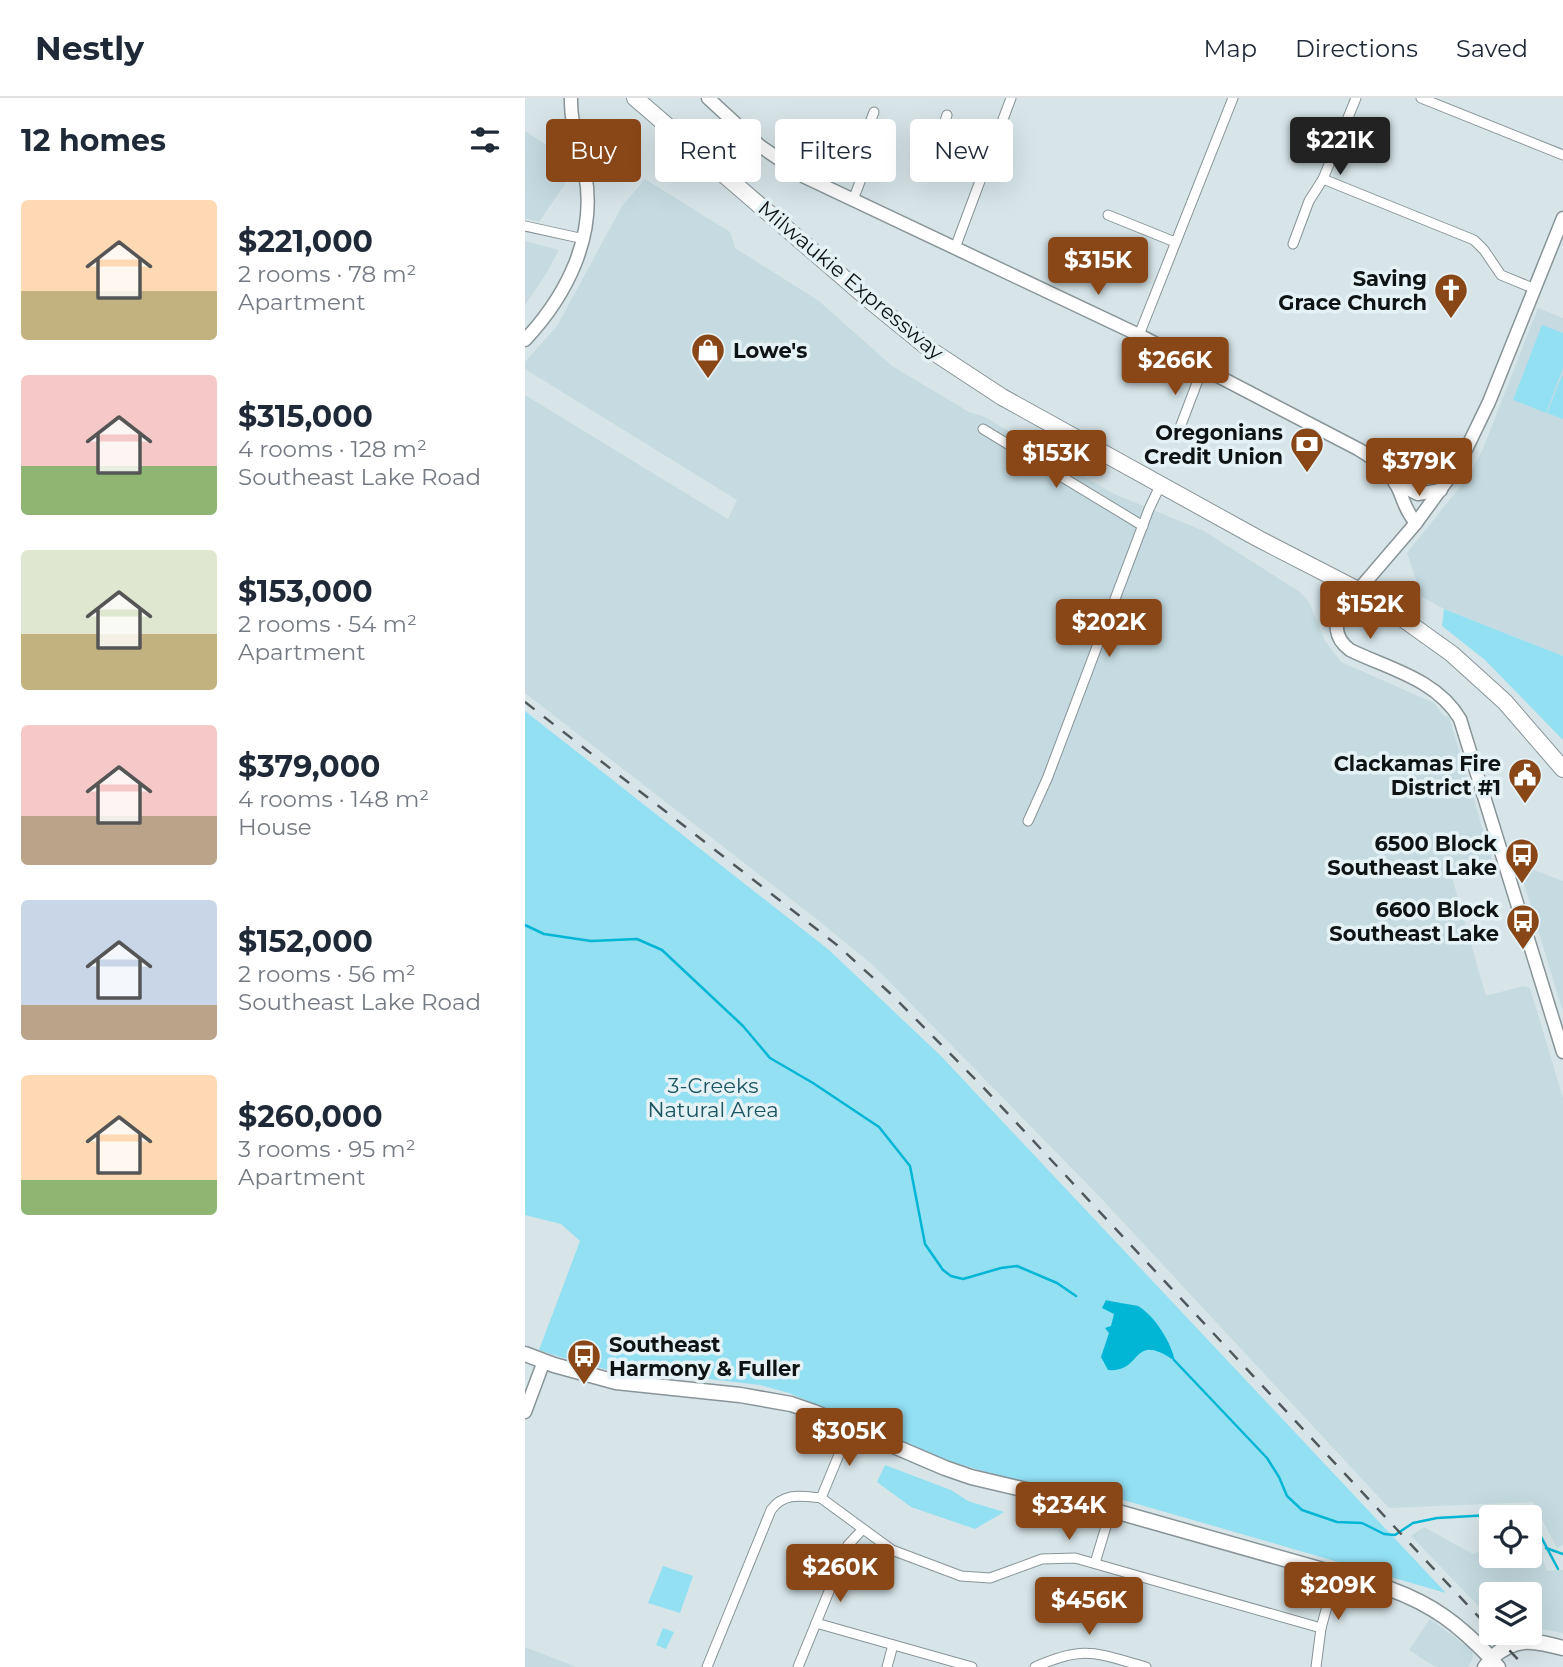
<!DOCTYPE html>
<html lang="en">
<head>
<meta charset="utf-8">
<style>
  body { margin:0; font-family:Montserrat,sans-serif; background:#f2f2f3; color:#1f2937; height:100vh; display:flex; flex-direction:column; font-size:26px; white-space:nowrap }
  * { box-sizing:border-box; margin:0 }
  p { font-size:23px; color:#747a83 }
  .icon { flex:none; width:38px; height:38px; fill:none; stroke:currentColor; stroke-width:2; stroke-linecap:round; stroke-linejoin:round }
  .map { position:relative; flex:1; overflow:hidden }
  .sheet { display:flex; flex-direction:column; background:#fff; width:525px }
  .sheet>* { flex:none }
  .banner { position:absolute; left:21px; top:21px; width:665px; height:63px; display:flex; gap:14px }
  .buttons { position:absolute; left:954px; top:1407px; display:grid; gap:14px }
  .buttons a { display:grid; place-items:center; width:63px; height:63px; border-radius:7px; background:#fff; box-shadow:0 7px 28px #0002; font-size:35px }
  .price { position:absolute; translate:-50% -60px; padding:0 16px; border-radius:7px; background:#894617; color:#fff; font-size:23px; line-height:46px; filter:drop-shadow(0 2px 4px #0008) }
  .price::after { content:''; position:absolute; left:50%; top:42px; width:21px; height:16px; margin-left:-10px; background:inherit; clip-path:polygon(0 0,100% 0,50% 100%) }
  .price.current { background:#222; color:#fff }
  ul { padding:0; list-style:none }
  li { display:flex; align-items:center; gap:21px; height:175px; padding:0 21px }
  li span { display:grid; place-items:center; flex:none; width:196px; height:140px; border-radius:7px; color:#555 }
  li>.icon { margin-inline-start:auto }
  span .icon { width:84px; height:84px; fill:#fffc; stroke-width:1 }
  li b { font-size:30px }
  h2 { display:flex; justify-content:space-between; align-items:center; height:84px; padding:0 21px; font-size:30px }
  .tag { padding:0 24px; border-radius:7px; background:#fff; box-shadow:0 7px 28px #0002; font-size:24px; line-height:63px }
  .tag.current { background:#894617; color:#fff }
  header { display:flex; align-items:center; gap:42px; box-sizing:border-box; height:98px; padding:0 35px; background:#fff; border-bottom:2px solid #e0e1e3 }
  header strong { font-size:33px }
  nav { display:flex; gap:38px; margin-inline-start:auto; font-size:24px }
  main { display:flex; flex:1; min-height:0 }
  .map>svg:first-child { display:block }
  .built { fill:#c5dbe1 }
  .green { fill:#93e0f3 }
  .water { fill:#00b6d4 }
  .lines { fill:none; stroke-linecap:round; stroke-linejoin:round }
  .stream { stroke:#00b6d4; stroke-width:2.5 }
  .street-casing { stroke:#889497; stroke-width:11 }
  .secondary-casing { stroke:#889497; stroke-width:15 }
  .primary-casing { stroke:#889497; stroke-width:17 }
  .highway-casing { stroke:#889497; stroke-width:18 }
  .street { stroke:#fff; stroke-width:9 }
  .secondary { stroke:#fff; stroke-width:12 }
  .primary { stroke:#fff; stroke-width:14 }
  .highway { stroke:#fff; stroke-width:16 }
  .rail { stroke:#50585a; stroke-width:2.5; stroke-dasharray:12 12; stroke-linecap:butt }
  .labels { text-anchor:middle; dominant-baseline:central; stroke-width:7; stroke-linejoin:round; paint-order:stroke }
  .poi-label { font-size:21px; font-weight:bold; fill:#0e1314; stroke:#e5f2f5; text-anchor:end }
  .street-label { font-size:21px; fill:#0e1314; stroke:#e5f2f5 }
  .park-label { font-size:21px; fill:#195461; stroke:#e5f2f5 }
</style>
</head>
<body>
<header>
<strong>Nestly</strong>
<nav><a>Map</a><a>Directions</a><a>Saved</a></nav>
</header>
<main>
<section class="sheet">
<h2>12 homes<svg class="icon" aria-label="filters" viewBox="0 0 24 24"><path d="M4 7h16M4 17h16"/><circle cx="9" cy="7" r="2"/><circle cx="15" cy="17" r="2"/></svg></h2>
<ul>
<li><span style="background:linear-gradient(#ffd9b3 65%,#c2b280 0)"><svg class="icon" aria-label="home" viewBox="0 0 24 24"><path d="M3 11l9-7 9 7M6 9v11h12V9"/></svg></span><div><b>$221,000</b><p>2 rooms · 78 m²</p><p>Apartment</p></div></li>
<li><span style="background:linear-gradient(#f6c9c9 65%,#8fb573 0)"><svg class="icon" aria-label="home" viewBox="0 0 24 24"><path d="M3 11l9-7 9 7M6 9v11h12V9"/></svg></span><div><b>$315,000</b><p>4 rooms · 128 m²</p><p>Southeast Lake Road</p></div></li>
<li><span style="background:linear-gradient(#dfe7d0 60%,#c2b280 0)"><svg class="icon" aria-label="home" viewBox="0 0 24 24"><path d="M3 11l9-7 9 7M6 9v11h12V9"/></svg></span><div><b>$153,000</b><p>2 rooms · 54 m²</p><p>Apartment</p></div></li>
<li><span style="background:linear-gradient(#f6c9c9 65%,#b9a48a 0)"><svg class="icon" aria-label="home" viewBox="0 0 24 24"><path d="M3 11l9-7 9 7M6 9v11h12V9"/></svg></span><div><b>$379,000</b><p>4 rooms · 148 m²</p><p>House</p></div></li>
<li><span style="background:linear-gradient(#c9d6e8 75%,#b9a48a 0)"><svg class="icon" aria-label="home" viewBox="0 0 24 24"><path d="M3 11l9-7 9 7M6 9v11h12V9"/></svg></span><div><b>$152,000</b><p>2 rooms · 56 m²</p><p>Southeast Lake Road</p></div></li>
<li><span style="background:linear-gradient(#ffd9b3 75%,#8fb573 0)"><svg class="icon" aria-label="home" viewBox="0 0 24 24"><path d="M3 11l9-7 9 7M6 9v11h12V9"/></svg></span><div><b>$260,000</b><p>3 rooms · 95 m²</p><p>Apartment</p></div></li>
</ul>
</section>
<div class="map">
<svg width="1038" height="1569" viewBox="0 0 1038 1569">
  <rect width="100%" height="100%" fill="#d7e5e8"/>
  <g class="built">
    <polygon points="0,33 32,54 40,86 14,124 0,120"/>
    <polygon points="120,81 205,134 210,150 294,203 367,268 444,314 460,319 587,395 679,433 775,494 784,504 800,543 816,564 909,605 919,618 924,619 968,765 927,779 961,898 998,888 1005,890 1038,1000 1038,1447 1032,1450 1008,1404 864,1410 573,1097 348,867 289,819 0,595 0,297 203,421 212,402 0,271 0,264 32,228 97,108"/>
    <polygon points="0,143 34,152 21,176 0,207"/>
    <polygon points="1013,210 1038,220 1038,558 919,511 897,499 882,455 943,379 957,353"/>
    <polygon points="993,766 1038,783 1038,914"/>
    <polygon points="899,1429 948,1456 966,1447 966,1458 1004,1458 1005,1441 1012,1445 1022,1473 1038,1472 1038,1535 1005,1529 1004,1496 966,1496 966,1521 886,1438"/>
    <polygon points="905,1521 947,1552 948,1560 943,1569 910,1569 884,1552"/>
    <polygon points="0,1549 51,1569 0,1569"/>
  </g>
  <g class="green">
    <polygon points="1017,227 1038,235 1038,270 1021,315 988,302"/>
    <polygon points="1038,275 1038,321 1022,315"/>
    <polygon points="919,511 1038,558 1038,642 960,562 917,528"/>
    <path d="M0,613l304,239 112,106 505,537 -326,-94 -47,-10v4l-84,-20 -40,-12 -160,-68 -29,-8 -76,-9c-23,12 -118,-17 -145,-26l41,-109 -19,-17 -36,-9z"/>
    <polygon points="360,1367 426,1392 443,1403 479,1414 450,1431 386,1409 352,1384"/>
    <polygon points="138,1468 168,1478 155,1515 123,1505"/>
    <polygon points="138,1530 149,1534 141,1551 131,1547"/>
  </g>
  <path class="water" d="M581,1202c7,2 28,5 32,6 17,10 33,36 37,55 -45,-31 -31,12 -67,9l-7,-13 8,-24 -4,-5 6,-2 3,-12 -12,-6z"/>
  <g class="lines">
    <g class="stream">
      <polyline points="0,827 19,836 66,843 112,841 137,852 218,928 245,960 288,985 354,1029 385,1068 400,1146 418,1172 426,1178 438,1181 476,1170 492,1168 532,1185 551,1198"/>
      <polyline points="649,1262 742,1360 754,1379 762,1398 777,1412 812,1424 837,1425 859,1436 870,1437 888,1425 912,1420 983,1416 992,1419"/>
      <polyline points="1004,1425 1014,1435 1033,1471"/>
      <polyline points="1021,1450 1038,1456"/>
    </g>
    <g class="street-casing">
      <g id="street">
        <polyline points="896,0 1038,57"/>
        <polyline points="422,17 417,32 420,36 466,55"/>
        <polyline points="798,81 949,142 959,152 976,177 1010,191"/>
        <polyline points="328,102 346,55 341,35 349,14"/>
        <polyline points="583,117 650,144"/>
        <polyline points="0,128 59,141"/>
        <polyline points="768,146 784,103 798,81 831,0"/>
        <polyline points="430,150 486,0"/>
        <polyline points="614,237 708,0"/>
        <polyline points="458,331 618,428"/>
        <polyline points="651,340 678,269"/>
        <polyline points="503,723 522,681 624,411 636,386"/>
        <polyline points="296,1400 367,1452 436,1478 465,1480 517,1461 550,1460 796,1530"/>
        <polyline points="296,1400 325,1330"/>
        <polyline points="570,1465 586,1412"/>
        <polyline points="291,1525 447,1569"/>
        <path d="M182,1569l64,-157c13,-18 30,-14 50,-12"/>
        <polyline points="273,1569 323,1447 337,1432"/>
        <polyline points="362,1569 368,1547"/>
        <path d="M510,1569c50,-22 60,-14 111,0"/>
        <polyline points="791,1569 796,1530 811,1476"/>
      </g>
    </g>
    <g class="secondary-casing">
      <g id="secondary">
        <path d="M183,0l52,48 45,31 334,158 219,114c17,10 31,21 40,39 6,13 8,24 18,35"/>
        <path d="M1038,120l-74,184 -30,62 -43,59 -72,84c-11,16 -10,31 6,43 39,19 86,29 110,69l103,333"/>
        <path d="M0,242c42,-45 72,-104 60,-167 -5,-26 -15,-49 -14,-75"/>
        <polyline points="870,385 893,396 916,392"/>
        <polyline points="0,1314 19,1263"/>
        <polyline points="959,1569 966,1560 974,1569"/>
      </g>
    </g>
    <g class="primary-casing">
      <path id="primary" d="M0,1256l29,11 62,17 124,13 51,9 23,8 131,56 26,9 140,33 279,79c44,16 69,36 101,69 26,-22 42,-18 72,-10"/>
    </g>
    <g class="highway-casing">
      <polyline id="highway" points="110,0 342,200 407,253 477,299 734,441 833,492 881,523 927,556 980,604 1038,671"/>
    </g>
    <use href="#street" class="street"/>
    <use href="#secondary" class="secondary"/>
    <use href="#primary" class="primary"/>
    <use href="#highway" class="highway"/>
    <g class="rail">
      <polyline points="0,604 312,847 367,897 456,987 966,1532"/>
      <polyline points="968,1535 1000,1569"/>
    </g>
  </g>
  <defs>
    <g id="church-pin" transform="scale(1.75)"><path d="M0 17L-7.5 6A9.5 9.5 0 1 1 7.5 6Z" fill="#894617" stroke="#e5f2f5"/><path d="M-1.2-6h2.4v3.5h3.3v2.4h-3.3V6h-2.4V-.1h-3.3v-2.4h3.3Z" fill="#fff"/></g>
    <g id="shop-pin" transform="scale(1.75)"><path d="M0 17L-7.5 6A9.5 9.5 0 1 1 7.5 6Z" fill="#894617" stroke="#e5f2f5"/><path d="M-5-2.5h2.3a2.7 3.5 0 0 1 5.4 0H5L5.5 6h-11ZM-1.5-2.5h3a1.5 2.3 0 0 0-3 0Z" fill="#fff"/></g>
    <g id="bank-pin" transform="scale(1.75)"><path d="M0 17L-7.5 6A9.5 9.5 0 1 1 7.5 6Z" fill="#894617" stroke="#e5f2f5"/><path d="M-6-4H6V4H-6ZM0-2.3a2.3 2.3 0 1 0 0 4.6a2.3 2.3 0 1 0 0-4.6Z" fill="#fff"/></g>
    <g id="civic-pin" transform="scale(1.75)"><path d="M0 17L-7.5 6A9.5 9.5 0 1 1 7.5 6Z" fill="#894617" stroke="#e5f2f5"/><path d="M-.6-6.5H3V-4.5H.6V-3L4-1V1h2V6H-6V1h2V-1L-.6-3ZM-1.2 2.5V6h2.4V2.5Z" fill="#fff"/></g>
    <g id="bus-pin" transform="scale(1.75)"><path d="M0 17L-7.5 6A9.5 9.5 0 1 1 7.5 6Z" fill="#894617" stroke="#e5f2f5"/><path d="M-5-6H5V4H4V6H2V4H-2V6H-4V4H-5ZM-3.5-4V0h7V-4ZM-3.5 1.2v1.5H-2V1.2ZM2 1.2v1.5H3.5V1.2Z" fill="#fff"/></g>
  </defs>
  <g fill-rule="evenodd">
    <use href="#church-pin" x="926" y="192"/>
    <use href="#shop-pin" x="183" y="252"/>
    <use href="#bank-pin" x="782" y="346"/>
    <use href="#civic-pin" x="1000" y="677"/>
    <use href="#bus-pin" x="997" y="757"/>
    <use href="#bus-pin" x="998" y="823"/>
    <use href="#bus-pin" x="59" y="1258"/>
  </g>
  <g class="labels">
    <g class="poi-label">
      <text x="902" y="180">Saving<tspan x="902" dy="24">Grace Church</tspan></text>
      <text x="208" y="252" text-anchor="start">Lowe's</text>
      <text x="758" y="334">Oregonians<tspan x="758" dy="24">Credit Union</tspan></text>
      <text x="976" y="665">Clackamas Fire<tspan x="976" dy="24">District #1</tspan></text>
      <text x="972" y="745">6500 Block<tspan x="972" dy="24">Southeast Lake</tspan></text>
      <text x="974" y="811">6600 Block<tspan x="974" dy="24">Southeast Lake</tspan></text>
      <text x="84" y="1246" text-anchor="start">Southeast<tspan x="84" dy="24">Harmony &amp; Fuller</tspan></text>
    </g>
    <g class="street-label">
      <text transform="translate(326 182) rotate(40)">Milwaukie Expressway</text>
    </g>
    <g class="park-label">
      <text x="188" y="987">3-Creeks<tspan x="188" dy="24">Natural Area</tspan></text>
    </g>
  </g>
</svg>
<div class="buttons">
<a><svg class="icon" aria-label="locate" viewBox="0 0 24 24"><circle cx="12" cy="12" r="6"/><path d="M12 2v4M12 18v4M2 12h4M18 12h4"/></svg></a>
<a><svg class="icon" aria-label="layers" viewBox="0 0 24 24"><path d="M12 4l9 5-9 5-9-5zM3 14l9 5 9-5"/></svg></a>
</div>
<b class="price current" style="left:815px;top:79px">$221K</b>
<b class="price" style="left:573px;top:199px">$315K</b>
<b class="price" style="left:650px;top:299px">$266K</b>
<b class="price" style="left:531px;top:392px">$153K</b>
<b class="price" style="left:894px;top:400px">$379K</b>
<b class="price" style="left:845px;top:543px">$152K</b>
<b class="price" style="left:584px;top:561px">$202K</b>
<b class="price" style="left:324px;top:1370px">$305K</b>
<b class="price" style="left:544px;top:1444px">$234K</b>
<b class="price" style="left:315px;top:1506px">$260K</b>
<b class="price" style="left:813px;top:1524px">$209K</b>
<b class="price" style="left:564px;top:1539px">$456K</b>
<div class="banner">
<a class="tag current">Buy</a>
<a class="tag">Rent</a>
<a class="tag">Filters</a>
<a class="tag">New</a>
</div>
</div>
</main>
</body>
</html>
